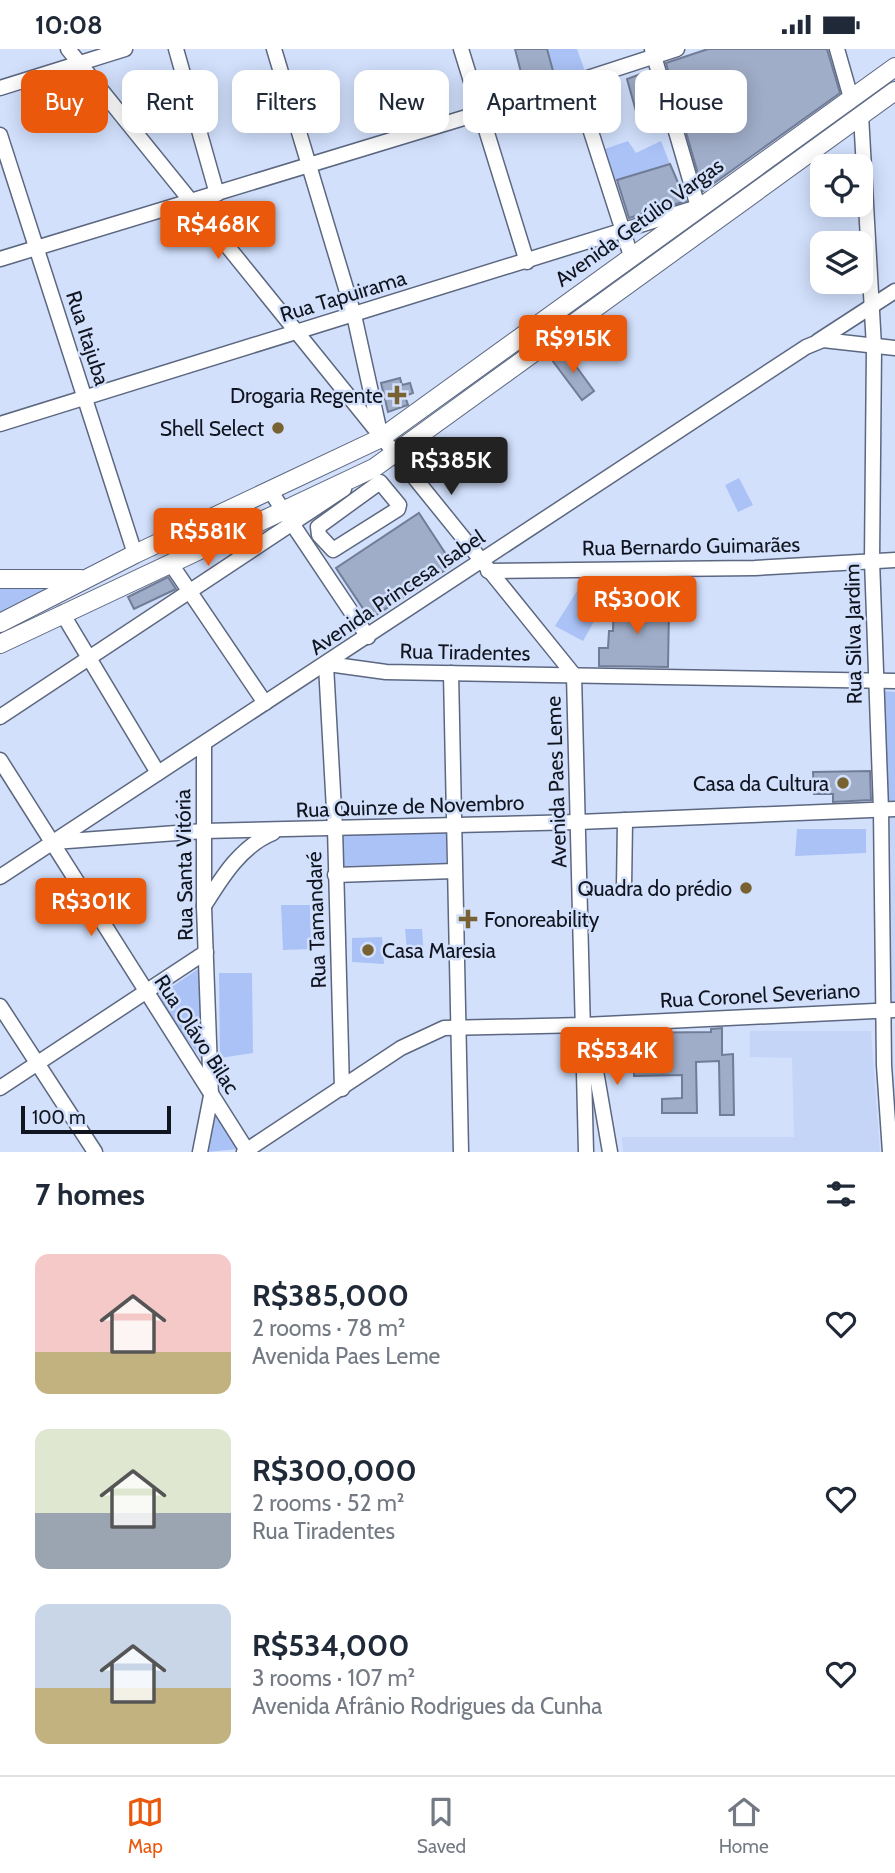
<!DOCTYPE html>
<html lang="en">
<head>
<meta charset="utf-8">
<style>
  body { margin:0; font-family:Cabin,sans-serif; background:#f2f2f3; color:#1f2937; height:100vh; display:flex; flex-direction:column; font-size:26px; white-space:nowrap }
  * { box-sizing:border-box; margin:0 }
  p { font-size:23px; color:#747a83 }
  .icon { flex:none; width:38px; height:38px; fill:none; stroke:currentColor; stroke-width:2; stroke-linecap:round; stroke-linejoin:round }
  .map { position:relative; height:1103px; overflow:hidden }
  .panel { display:flex; flex-direction:column; background:#fff; flex:1 }
  .panel>* { flex:none }
  .banner { position:absolute; left:21px; top:21px; width:854px; height:63px; display:flex; gap:14px }
  .buttons { position:absolute; left:810px; top:105px; display:grid; gap:14px }
  .buttons a { display:grid; place-items:center; width:63px; height:63px; border-radius:14px; background:#fff; box-shadow:0 4px 18px #0003; font-size:35px }
  .scale { position:absolute; left:21px; bottom:18px; width:150px; box-sizing:border-box; padding-left:7px; border:4px solid #11151f; border-top:0; font-size:19px; line-height:24px; white-space:nowrap; color:#11151f; -webkit-text-stroke:5px #d2e0fc; paint-order:stroke }
  .price { position:absolute; translate:-50% -60px; padding:0 16px; border-radius:7px; background:#ea580c; color:#fff; font-size:23px; line-height:46px; filter:drop-shadow(0 2px 4px #0008) }
  .price::after { content:''; position:absolute; left:50%; top:42px; width:21px; height:16px; margin-left:-10px; background:inherit; clip-path:polygon(0 0,100% 0,50% 100%) }
  .price.on { background:#222; color:#fff }
  ul { padding:0; list-style:none }
  li { display:flex; align-items:center; gap:21px; height:175px; padding:0 35px }
  li span { display:grid; place-items:center; flex:none; width:196px; height:140px; border-radius:14px; color:#555 }
  li>.icon { margin-inline-start:auto }
  span .icon { width:84px; height:84px; fill:#fffc; stroke-width:1 }
  li b { font-size:30px }
  h2 { display:flex; justify-content:space-between; align-items:center; height:84px; padding:0 35px; font-size:30px }
  .tag { padding:0 24px; border-radius:14px; background:#fff; box-shadow:0 4px 18px #0003; font-size:24px; line-height:63px }
  .tag.on { background:#ea580c; color:#fff }
  .status { display:flex; justify-content:space-between; align-items:center; height:49px; padding:0 35px; background:#fff; direction:ltr }
  .status svg { height:19px; fill:currentColor }
  .tab-bar { display:flex; justify-content:space-around; align-items:center; height:98px; border-top:2px solid #e0e1e3; background:#fff; font-size:19px; color:#747a83 }
  .tab-bar a { display:grid; justify-items:center; gap:4px }
  .tab-bar .on { color:#ea580c }
  .map>svg:first-child { display:block }
  .built { fill:#c5d5f8 }
  .green { fill:#aac2f6 }
  .building { fill:#a0adc8; stroke:#717d97; stroke-width:2 }
  .lines { fill:none; stroke-linecap:round; stroke-linejoin:round }
  .minor-casing { stroke:#5c6780; stroke-width:17 }
  .major-casing { stroke:#5c6780; stroke-width:20 }
  .minor { stroke:#fff; stroke-width:14 }
  .major { stroke:#fff; stroke-width:18 }
  .poi-dot { fill:#786232; stroke:#d2e0fc; stroke-width:2.5 }
  .labels { text-anchor:middle; dominant-baseline:central; stroke-width:5; stroke-linejoin:round; paint-order:stroke }
  .street-label { font-size:21px; fill:#11151f; stroke:#d2e0fc }
  .poi-label { font-size:21px; fill:#11151f; stroke:#d2e0fc; text-anchor:end }
</style>
</head>
<body>
<div class="status"><b>10:08</b><svg viewBox="0 0 49 12"><path d="M0 12V9h3v3zM5 12V6h3v6zM10 12V3h3v9zM15 12V0h3v12zM26 1h20v11H26zM47 4h2v5h-2z"/></svg></div>
<div class="map">
<svg width="895" height="1103" viewBox="0 0 895 1103">
  <rect width="100%" height="100%" fill="#d2e0fc"/>
  <g class="built">
    <polygon points="884,765 895,765 895,956 888,957"/>
    <polygon points="750,982 871,982 880,1103 623,1103 622,1088 794,1088 792,1009 750,1008"/>
  </g>
  <g class="green">
    <polygon points="547,0 577,0 586,25 556,34"/>
    <polygon points="895,24 895,37 455,354 449,347"/>
    <polygon points="628,92 636,104 661,92 670,115 613,132 602,101"/>
    <polygon points="739,429 753,456 738,463 725,436"/>
    <polygon points="0,530 88,530 0,574"/>
    <polygon points="582,534 608,548 583,592 555,577"/>
    <polygon points="883,642 895,643 895,752 887,752"/>
    <polygon points="797,780 866,780 866,804 795,807"/>
    <polygon points="446,781 446,814 344,817 343,784"/>
    <polygon points="281,856 310,856 311,900 283,901"/>
    <polygon points="405,880 422,880 424,909 408,910"/>
    <polygon points="382,888 384,915 352,913 352,889"/>
    <polygon points="201,918 204,1014 157,948"/>
    <polygon points="219,924 252,924 253,1004 220,1009"/>
    <polygon points="214,1063 238,1100 207,1103"/>
  </g>
  <g class="building">
    <polygon points="515,0 547,0 555,29 525,39"/>
    <polygon points="708,0 827,0 840,44 703,142 666,14"/>
    <polygon points="643,24 650,59 636,62 627,30"/>
    <polygon points="612,33 618,61 597,70 587,40"/>
    <polygon points="670,115 686,152 629,169 617,131"/>
    <polygon points="565,302 594,342 582,351 552,311"/>
    <polygon points="400,329 402,336 410,334 413,344 405,347 408,356 388,363 381,334"/>
    <polygon points="451,395 464,413 452,421 446,413 440,417 433,409"/>
    <polygon points="419,464 453,516 370,570 336,519"/>
    <polygon points="168,528 176,540 134,560 128,548"/>
    <polygon points="614,546 636,546 636,558 669,559 668,618 599,617 599,599 608,599 609,582 613,582"/>
    <polygon points="870,722 871,751 833,753 833,745 814,745 813,723"/>
    <polygon points="722,979 722,1006 733,1005 734,1066 720,1066 719,1012 696,1013 697,1064 662,1064 662,1050 682,1049 682,1026 634,1027 634,1012 624,1012 623,984 711,983 711,980"/>
  </g>
  <g class="lines">
    <g class="minor-casing">
      <g id="minor">
        <polyline points="68,0 574,626 586,1103"/>
        <polyline points="176,0 217,145"/>
        <polyline points="274,0 354,266 380,384"/>
        <polyline points="461,0 527,213"/>
        <polyline points="837,0 851,49"/>
        <polyline points="575,33 631,207"/>
        <polyline points="0,39 125,0"/>
        <polyline points="861,66 874,298 872,511 881,761 884,1016 890,1103"/>
        <polyline points="0,86 135,505"/>
        <polyline points="0,210 480,64 677,0"/>
        <polyline points="818,292 895,242"/>
        <polyline points="0,375 698,158 652,0"/>
        <polygon points="380,433 399,456 398,460 333,501 319,486 318,478"/>
        <polyline points="271,443 368,588"/>
        <polyline points="171,515 265,654"/>
        <polyline points="488,522 755,519 895,511"/>
        <polyline points="62,564 158,724"/>
        <polyline points="328,615 386,623 895,632"/>
        <polyline points="326,616 335,779 342,1040"/>
        <polyline points="451,624 461,1103"/>
        <polyline points="0,668 344,440"/>
        <polyline points="0,711 248,1103"/>
        <polyline points="54,793 204,782 578,773 895,760"/>
        <polyline points="335,826 454,822"/>
        <polyline points="0,828 806,298 823,291 895,299"/>
        <polyline points="624,839 625,771"/>
        <path d="M204,857c18,-29 37,-60 69,-73"/>
        <polyline points="0,957 95,1103"/>
        <polyline points="591,993 610,1103"/>
        <polyline points="0,1039 206,903"/>
        <polyline points="200,1103 211,1047 204,858 204,696"/>
        <polyline points="244,1103 401,999 444,979 584,976 895,961"/>
      </g>
    </g>
    <g class="major-casing">
      <g id="major">
        <polyline points="0,530 81,530"/>
        <polyline points="0,574 135,505 381,389 895,18"/>
        <polyline points="0,595 374,419 895,42"/>
      </g>
    </g>
    <use href="#minor" class="minor"/>
    <use href="#major" class="major"/>
  </g>
  <g class="poi-dot">
    <path d="M393.5 335.5h7v7h7v7h-7v7h-7v-7h-7v-7h7z"/>
    <circle cx="278" cy="379" r="7"/>
    <circle cx="843" cy="734" r="7"/>
    <circle cx="746" cy="839" r="7"/>
    <path d="M464.5 859.5h7v7h7v7h-7v7h-7v-7h-7v-7h7z"/>
    <circle cx="368" cy="901" r="7"/>
  </g>
  <g class="labels">
    <g class="street-label">
      <text transform="translate(639 173) rotate(-36)">Avenida Getúlio Vargas</text>
      <text transform="translate(343 247) rotate(-17)">Rua Tapuirama</text>
      <text transform="translate(88 289) rotate(72)">Rua Itajuba</text>
      <text transform="translate(691 497) rotate(-1)">Rua Bernardo Guimarães</text>
      <text transform="translate(397 543) rotate(-34)">Avenida Princesa Isabel</text>
      <text transform="translate(853 585) rotate(-91)">Rua Silva Jardim</text>
      <text transform="translate(465 603) rotate(1)">Rua Tiradentes</text>
      <text transform="translate(556 733) rotate(-92)">Avenida Paes Leme</text>
      <text transform="translate(410 757) rotate(-2)">Rua Quinze de Novembro</text>
      <text transform="translate(184 816) rotate(-91)">Rua Santa Vitória</text>
      <text transform="translate(316 871) rotate(-92)">Rua Tamandaré</text>
      <text transform="translate(760 946) rotate(-3)">Rua Coronel Severiano</text>
      <text transform="translate(197 985) rotate(57)">Rua Olávo Bilac</text>
    </g>
    <g class="poi-label">
      <text x="383" y="346">Drogaria Regente</text>
      <text x="264" y="379">Shell Select</text>
      <text x="829" y="734">Casa da Cultura</text>
      <text x="732" y="839">Quadra do prédio</text>
      <text x="484" y="870" text-anchor="start">Fonoreability</text>
      <text x="382" y="901" text-anchor="start">Casa Maresia</text>
    </g>
  </g>
</svg>
<div class="buttons">
<a><svg class="icon" aria-label="locate" viewBox="0 0 24 24"><circle cx="12" cy="12" r="6"/><path d="M12 2v4M12 18v4M2 12h4M18 12h4"/></svg></a>
<a><svg class="icon" aria-label="layers" viewBox="0 0 24 24"><path d="M12 4l9 5-9 5-9-5zM3 14l9 5 9-5"/></svg></a>
</div>
<div class="scale">100 m</div>
<b class="price" style="left:218px;top:212px">R$468K</b>
<b class="price" style="left:573px;top:326px">R$915K</b>
<b class="price on" style="left:451px;top:448px">R$385K</b>
<b class="price" style="left:208px;top:519px">R$581K</b>
<b class="price" style="left:637px;top:587px">R$300K</b>
<b class="price" style="left:91px;top:889px">R$301K</b>
<b class="price" style="left:617px;top:1038px">R$534K</b>
<div class="banner">
<a class="tag on">Buy</a>
<a class="tag">Rent</a>
<a class="tag">Filters</a>
<a class="tag">New</a>
<a class="tag">Apartment</a>
<a class="tag">House</a>
</div>
</div>
<section class="panel">
<h2>7 homes<svg class="icon" aria-label="filters" viewBox="0 0 24 24"><path d="M4 7h16M4 17h16"/><circle cx="9" cy="7" r="2"/><circle cx="15" cy="17" r="2"/></svg></h2>
<ul>
<li><span style="background:linear-gradient(#f6c9c9 70%,#c2b280 0)"><svg class="icon" aria-label="home" viewBox="0 0 24 24"><path d="M3 11l9-7 9 7M6 9v11h12V9"/></svg></span><div><b>R$385,000</b><p>2 rooms · 78 m²</p><p>Avenida Paes Leme</p></div><svg class="icon" aria-label="heart" viewBox="0 0 24 24"><path d="M12 20l-8-8c-3-5 5-10 8-4 3-6 11-1 8 4z"/></svg></li>
<li><span style="background:linear-gradient(#dfe7d0 60%,#9aa5b1 0)"><svg class="icon" aria-label="home" viewBox="0 0 24 24"><path d="M3 11l9-7 9 7M6 9v11h12V9"/></svg></span><div><b>R$300,000</b><p>2 rooms · 52 m²</p><p>Rua Tiradentes</p></div><svg class="icon" aria-label="heart" viewBox="0 0 24 24"><path d="M12 20l-8-8c-3-5 5-10 8-4 3-6 11-1 8 4z"/></svg></li>
<li><span style="background:linear-gradient(#c9d6e8 60%,#c2b280 0)"><svg class="icon" aria-label="home" viewBox="0 0 24 24"><path d="M3 11l9-7 9 7M6 9v11h12V9"/></svg></span><div><b>R$534,000</b><p>3 rooms · 107 m²</p><p>Avenida Afrânio Rodrigues da Cunha</p></div><svg class="icon" aria-label="heart" viewBox="0 0 24 24"><path d="M12 20l-8-8c-3-5 5-10 8-4 3-6 11-1 8 4z"/></svg></li>
</ul>
</section>
<nav class="tab-bar">
<a class="on"><svg class="icon" aria-label="map" viewBox="0 0 24 24"><path d="M3 6l6-2 6 2 6-2v14l-6 2-6-2-6 2zM9 4v14M15 6v14"/></svg>Map</a>
<a><svg class="icon" aria-label="saved" viewBox="0 0 24 24"><path d="M7 4h10v16l-5-4-5 4z"/></svg>Saved</a>
<a><svg class="icon" aria-label="home" viewBox="0 0 24 24"><path d="M3 11l9-7 9 7M6 9v11h12V9"/></svg>Home</a>
</nav>
</body>
</html>
